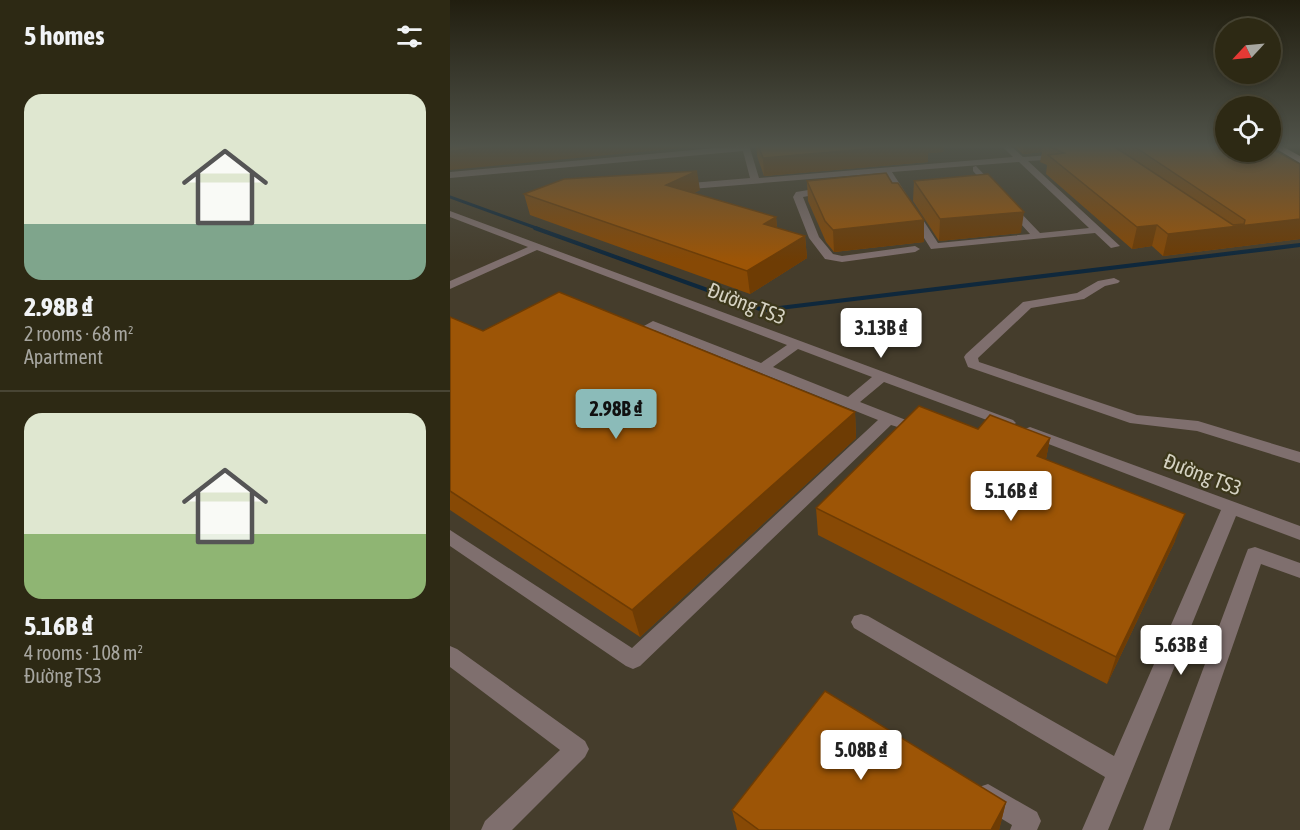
<!DOCTYPE html>
<html lang="en">
<head>
<meta charset="utf-8">
<style>
  body { margin:0; font-family:"Asap Condensed",sans-serif; background:#35311d; color:#f1f3f6; height:100vh; display:flex; flex-direction:column; font-size:22px; white-space:nowrap }
  * { box-sizing:border-box; margin:0 }
  p { font-size:20px; color:#a7a6a0 }
  .icon { flex:none; width:33px; height:33px; fill:none; stroke:currentColor; stroke-width:2; stroke-linecap:round; stroke-linejoin:round }
  .map { position:relative; flex:1; overflow:hidden }
  .sheet { display:flex; flex-direction:column; background:#2d2914; width:450px }
  .sheet>* { flex:none }
  .needle { width:39px; rotate:244deg }
  .controls { position:absolute; left:765px; top:18px; display:grid; gap:12px }
  .controls a { display:grid; place-items:center; width:66px; height:66px; border-radius:50%; background:#2d2914; box-shadow:0 3px 9px #0003,0 0 0 2px #484534; font-size:30px }
  .price { position:absolute; translate:-50% -51px; padding:0 14px; border-radius:6px; background:#fff; color:#222; font-size:20px; line-height:39px; filter:drop-shadow(0 2px 3px #0008) }
  .price::after { content:''; position:absolute; left:50%; top:36px; width:18px; height:14px; margin-left:-9px; background:inherit; clip-path:polygon(0 0,100% 0,50% 100%) }
  .price.active { background:#8bbbb9; color:#111 }
  ul { padding:0; list-style:none }
  li { display:grid; align-content:center; gap:12px; height:318px; padding:0 24px }
  li+li { border-top:2px solid #484534 }
  li span { display:grid; place-items:center; height:186px; border-radius:18px; color:#555 }
  li>.icon { margin-inline-start:auto }
  span .icon { width:108px; height:108px; fill:#fffc; stroke-width:1 }
  li b { font-size:26px }
  h2 { display:flex; justify-content:space-between; align-items:center; height:72px; padding:0 24px; font-size:26px }
  main { display:flex; flex:1; min-height:0 }
  .map>svg:first-child { display:block }
  .industrial { fill:#453d2c }
  .lines { fill:none; stroke-linecap:round; stroke-linejoin:round }
  .stream-far1 { stroke:#0f283c; stroke-width:3 }
  .stream { stroke:#0f283c; stroke-width:4 }
  .minor { fill:#7f6f6e; fill-rule:evenodd }
  .major { fill:#c6a6a3; fill-rule:evenodd }
  .wall { fill:#874905 }
  .shaded-wall { fill:#6e3c04 }
  .building { fill:#9d5506; stroke:#6e3c04; stroke-width:1.5 }
  .labels { text-anchor:middle; dominant-baseline:central; stroke-width:4.5; stroke-linejoin:round; paint-order:stroke }
  .street-label { font-size:21px; fill:#d5d2c2; stroke:#3c371b }
</style>
</head>
<body>
<main>
<section class="sheet">
<h2>5 homes<svg class="icon" aria-label="filters" viewBox="0 0 24 24"><path d="M4 7h16M4 17h16"/><circle cx="9" cy="7" r="2"/><circle cx="15" cy="17" r="2"/></svg></h2>
<ul>
<li><span style="background:linear-gradient(#dfe7d0 70%,#7fa58c 0)"><svg class="icon" aria-label="home" viewBox="0 0 24 24"><path d="M3 11l9-7 9 7M6 9v11h12V9"/></svg></span><div><b>2.98B ₫</b><p>2 rooms · 68 m²</p><p>Apartment</p></div></li>
<li><span style="background:linear-gradient(#dfe7d0 65%,#8fb573 0)"><svg class="icon" aria-label="home" viewBox="0 0 24 24"><path d="M3 11l9-7 9 7M6 9v11h12V9"/></svg></span><div><b>5.16B ₫</b><p>4 rooms · 108 m²</p><p>Đường TS3</p></div></li>
</ul>
</section>
<div class="map">
<svg width="850" height="830" viewBox="0 0 850 830">
  <rect width="100%" height="100%" fill="#3c371b"/>
  <polygon class="industrial" points="0,145 775,145 776,152 850,177 850,830 0,830"/>
  <g class="lines">
    <polyline class="stream-far1" points="0,197 89,229"/>
    <polyline class="stream" points="85,228 313,310 850,245"/>
    <g class="minor">
      <path d="M299,145l10,33 254,-21 -12,-12h9l13,12 42,-3 1,2 -4,3 -34,2 92,85 -9,2 -16,-15 -164,16 -48,-76 -204,17 -5,-3 5,-3 71,-6 -7,-27 -293,27v-6zM569,162l70,66 -49,5 -64,-67 -3,1v4l57,63 -92,9 -46,-71z"/>
      <polygon points="377,187 380,188 380,192 353,197 369,237 383,254 392,256 465,246 470,249 465,252 392,262 375,259 359,238 343,197 346,192"/>
      <path d="M0,211l563,209 3,3 -8,5 -5,-2 -119,-44 -24,20 46,18 3,3 -3,3 -5,2 -10,-3 -251,241 -7,3 -7,-3 -176,-120v-16l182,118 246,-228 -224,-90 -15,10h-10l-5,-5 2,-3h7l20,-11 108,42 26,-18 -250,-95 -87,39v-8l78,-34 -78,-30zM348,349l74,28 -24,20 -75,-30z"/>
      <polygon points="664,278 670,281 668,283 655,286 634,299 581,308 528,358 529,362 687,415 748,421 850,452 850,463 747,431 680,423 518,367 514,357 516,354 573,302 627,293 648,281"/>
      <polygon points="580,427 850,526 850,540 786,516 658,830 632,830 655,777 404,628 401,622 404,616 411,614 418,616 664,756 771,510 575,435 572,432 575,429"/>
      <polygon points="805,547 850,563 850,578 811,564 719,830 693,830 796,554 798,549"/>
      <polygon points="0,646 7,649 135,741 139,749 135,757 62,830 31,830 35,821 110,750 0,667"/>
      <polygon points="538,784 587,812 591,821 587,830 560,830 562,825 529,805 526,796 529,787"/>
    </g>
    <polygon class="major" points="820,145 830,145 850,156 850,163"/>
  </g>
  <g class="wall">
    <polygon points="306,145 494,145 493,152 478,153 478,162 314,176 307,156"/>
    <polygon points="563,145 776,145 850,164 850,239 713,256 702,246 682,249 596,174 597,165 590,162 592,152 573,154"/>
    <polygon points="357,181 442,183 474,220 474,242 384,252 376,242 358,201"/>
    <polygon points="464,181 571,233 489,241 463,201"/>
    <polygon points="250,190 244,193 326,217 327,228 355,236 357,258 300,294 80,215 74,194"/>
    <polygon points="0,317 33,331 405,412 406,438 190,637 0,510"/>
    <polygon points="528,429 600,438 596,459 725,541 657,684 368,535 366,508"/>
    <polygon points="556,802 549,830 287,830 282,810"/>
  </g>
  <g class="shaded-wall">
    <polygon points="61,145 264,145 0,170 0,151"/>
    <polygon points="462,145 494,145 493,152 478,153 478,162 314,176 313,158"/>
    <polygon points="574,145 593,145 592,152 573,154"/>
    <polygon points="247,171 250,190 219,205 216,185"/>
    <polygon points="574,212 571,233 489,241 490,219"/>
    <polygon points="326,217 328,239 314,224"/>
    <polygon points="850,219 850,239 713,256 718,234"/>
    <polygon points="474,220 474,242 384,252 383,230"/>
    <polygon points="707,225 702,246 682,249 687,227"/>
    <polygon points="355,236 357,258 300,294 297,271"/>
    <polygon points="405,412 406,438 190,637 182,610"/>
    <polygon points="600,438 595,464 587,456"/>
    <polygon points="735,514 725,541 657,684 666,657"/>
    <polygon points="556,802 549,830 541,830"/>
  </g>
  <g class="building">
    <polygon points="0,145 61,145 0,151"/>
    <polygon points="308,145 462,145 313,158"/>
    <polygon points="596,145 662,145 783,225 794,224 795,220 682,145 776,145 776,152 820,152 820,148 850,164 850,219 718,234 707,225 687,227 598,155 614,153"/>
    <polygon points="247,171 216,185 326,217 314,224 355,236 297,271 74,194 114,179"/>
    <polygon points="436,173 442,183 448,183 474,220 383,230 375,221 357,181"/>
    <polygon points="538,174 574,212 490,219 464,181"/>
    <polygon points="109,292 405,412 182,610 0,491 0,317 33,331"/>
    <polygon points="469,406 528,429 540,415 600,438 587,456 735,514 666,657 366,508"/>
    <polygon points="375,691 556,802 541,830 309,830 282,810"/>
  </g>
  <linearGradient id="sky" x2="0" y2="1"><stop stop-color="#211e0f"/><stop offset="0.56" stop-color="#50534a"/><stop offset="1" stop-color="#50534a" stop-opacity="0"/></linearGradient>
  <rect width="850" height="261" fill="url(#sky)"/>
  <g class="labels">
    <g class="street-label">
      <text transform="translate(297 303) rotate(21)">Đường TS3</text>
      <text transform="translate(753 474) rotate(21)">Đường TS3</text>
    </g>
  </g>
</svg>
<div class="controls">
<a><svg class="needle" viewBox="-14 -14 28 28"><path d="M0-13l5 13h-10z" fill="#e53935"/><path d="M0 13l5-13h-10z" fill="#a7a6a0"/></svg></a>
<a><svg class="icon" aria-label="locate" viewBox="0 0 24 24"><circle cx="12" cy="12" r="6"/><path d="M12 2v4M12 18v4M2 12h4M18 12h4"/></svg></a>
</div>
<b class="price" style="left:431px;top:359px">3.13B ₫</b>
<b class="price active" style="left:166px;top:440px">2.98B ₫</b>
<b class="price" style="left:561px;top:522px">5.16B ₫</b>
<b class="price" style="left:731px;top:676px">5.63B ₫</b>
<b class="price" style="left:411px;top:781px">5.08B ₫</b>
</div>
</main>
</body>
</html>
